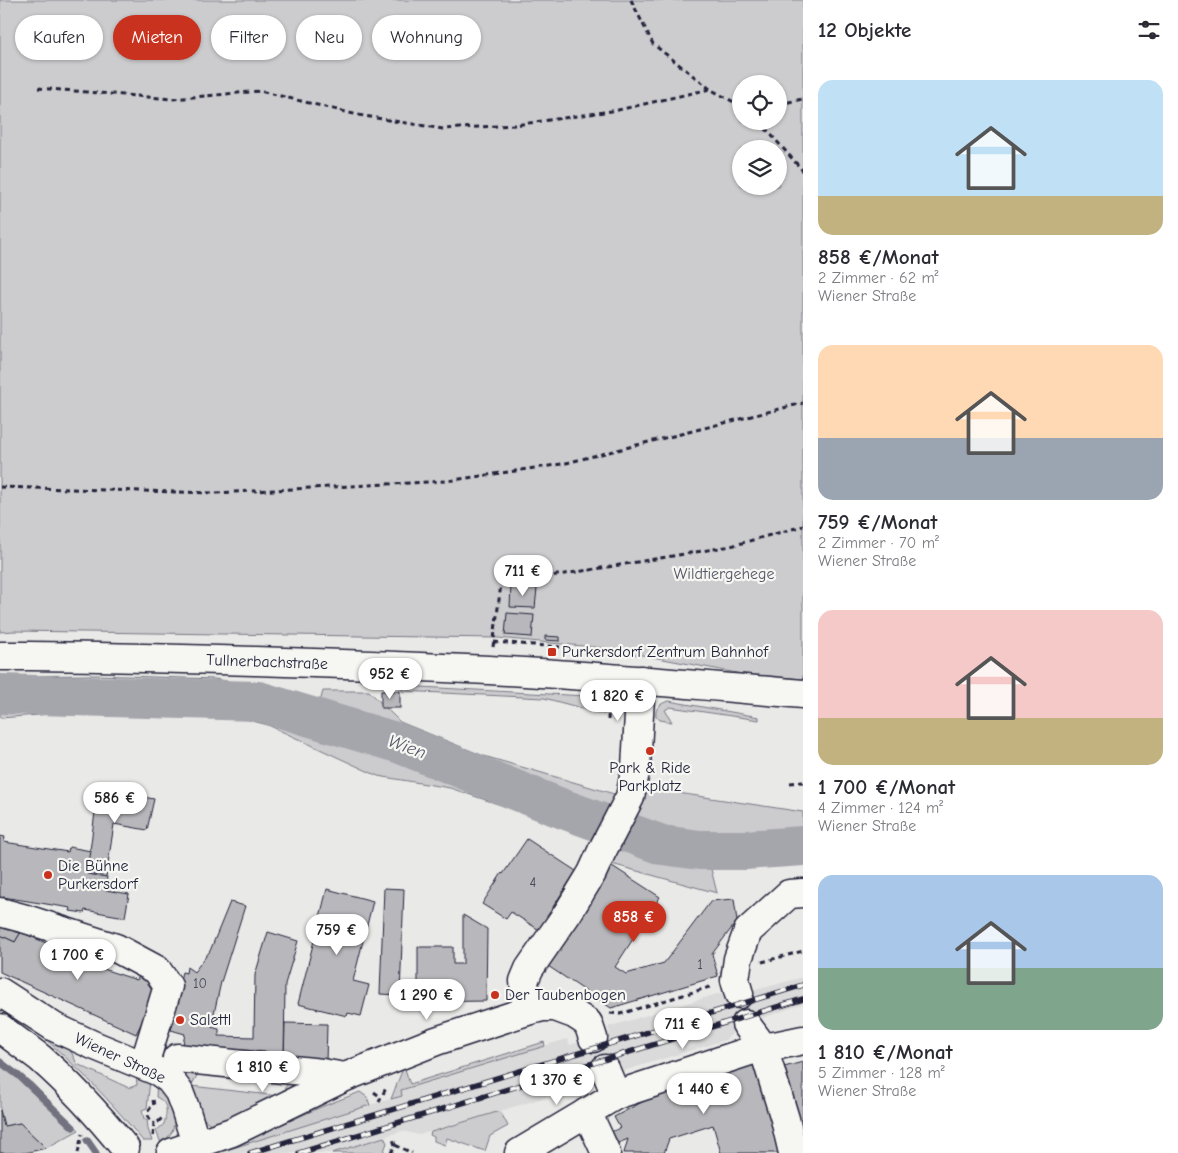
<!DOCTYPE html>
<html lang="de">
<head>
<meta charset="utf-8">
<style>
  body { margin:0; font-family:"Comic Neue",sans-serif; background:#f7f7f7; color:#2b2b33; height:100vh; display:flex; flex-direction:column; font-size:19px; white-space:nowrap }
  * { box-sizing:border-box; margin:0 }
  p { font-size:16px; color:#7c7c81 }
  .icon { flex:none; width:28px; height:28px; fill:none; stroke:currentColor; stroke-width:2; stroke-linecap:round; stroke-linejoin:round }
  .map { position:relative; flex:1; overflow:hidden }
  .panel { display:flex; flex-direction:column; background:#fff; width:375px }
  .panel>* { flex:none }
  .hud { position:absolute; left:15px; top:15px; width:475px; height:45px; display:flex; gap:10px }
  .buttons { position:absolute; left:732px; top:75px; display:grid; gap:10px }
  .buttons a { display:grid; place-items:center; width:55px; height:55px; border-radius:50%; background:#fff; box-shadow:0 1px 4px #0004; font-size:25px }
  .price { position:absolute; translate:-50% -42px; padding:0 11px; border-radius:18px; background:#fff; color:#222; font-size:16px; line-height:32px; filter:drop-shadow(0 1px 2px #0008) }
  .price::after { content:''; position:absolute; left:50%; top:30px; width:15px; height:11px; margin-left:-8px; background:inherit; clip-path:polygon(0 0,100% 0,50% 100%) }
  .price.current { background:#c8321e; color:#fff }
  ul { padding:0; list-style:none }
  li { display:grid; align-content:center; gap:10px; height:265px; padding:0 15px }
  li span { display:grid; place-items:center; height:155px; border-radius:15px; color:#555 }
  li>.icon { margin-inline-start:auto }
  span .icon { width:90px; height:90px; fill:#fffc; stroke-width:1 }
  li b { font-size:21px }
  h2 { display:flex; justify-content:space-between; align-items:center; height:60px; padding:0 15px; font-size:21px }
  .chip { padding:0 18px; border-radius:22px; background:#fff; box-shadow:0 1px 4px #0004; font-size:18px; line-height:45px }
  .chip.current { background:#c8321e; color:#fff }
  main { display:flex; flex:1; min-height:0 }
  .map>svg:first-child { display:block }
  .built { fill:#dadada }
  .green { fill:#ccccce; stroke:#777784; fill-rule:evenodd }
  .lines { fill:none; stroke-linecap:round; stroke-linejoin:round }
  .stream { stroke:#71717f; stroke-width:7 }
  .river { stroke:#a5a5ac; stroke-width:40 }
  .building { fill:#b8b8bc; stroke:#22223b }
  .minor-casing { stroke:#22223b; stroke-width:31 }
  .major-casing { stroke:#22223b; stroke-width:31 }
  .path { stroke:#22223b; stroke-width:3; stroke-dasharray:5 4; stroke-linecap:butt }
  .minor { stroke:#f6f6f2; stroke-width:28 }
  .major { stroke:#f6f6f2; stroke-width:28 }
  .rail-casing { stroke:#22223b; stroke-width:5.5 }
  .rail { stroke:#f6f6f2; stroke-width:4; stroke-dasharray:11; stroke-linecap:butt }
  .poi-dot { fill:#c8321e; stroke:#f6f6f2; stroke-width:2 }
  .labels { text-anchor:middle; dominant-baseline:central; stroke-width:4.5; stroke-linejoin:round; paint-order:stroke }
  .number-label { font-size:14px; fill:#48485b }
  .park-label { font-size:16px; fill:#555567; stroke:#f6f6f2 }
  .poi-label { font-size:16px; fill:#22223b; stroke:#f6f6f2; text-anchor:start }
  .street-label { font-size:16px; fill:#22223b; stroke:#f6f6f2 }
  .water-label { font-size:18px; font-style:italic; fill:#565668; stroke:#f6f6f2 }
</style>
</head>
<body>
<main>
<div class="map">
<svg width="803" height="1153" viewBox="0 0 803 1153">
  <rect width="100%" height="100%" fill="#e9e9e7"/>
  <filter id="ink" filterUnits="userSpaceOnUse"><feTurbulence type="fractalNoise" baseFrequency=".02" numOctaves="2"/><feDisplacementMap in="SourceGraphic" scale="10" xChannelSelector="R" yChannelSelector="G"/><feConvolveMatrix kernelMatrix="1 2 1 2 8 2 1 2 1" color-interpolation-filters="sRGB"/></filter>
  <g filter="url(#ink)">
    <polygon class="built" points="803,977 803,1004 733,1028 732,1034 725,1040 623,1071 620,1064 576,1078 579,1087 520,1105 419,1135 402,1131 332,1153 218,1153 325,1118 401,1096 401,1090 410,1087 567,1039 570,1045 610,1033 608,1027 717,994 724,995 727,998"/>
    <g class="green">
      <path d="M0,0h803v679l-61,-5 -100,-19 -17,-1v-4l-127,-12 -484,-7 -14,1zM741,84h38v37h-38zM741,149h38v37h-38z"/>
      <polygon points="95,675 215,679 269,688 320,702 323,691 369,691 400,722 484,756 621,796 596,837 450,788 378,776 268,725 237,717 116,709 0,718 0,676"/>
      <polygon points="402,686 604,697 604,714 544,698 402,691"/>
      <path d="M669,701l90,16v3l-89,-13 -5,3 7,12 -12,-2 -4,-4c-1,-9 5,-13 13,-15z"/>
      <polygon points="645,788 803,812 803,862 711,869 717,893 608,863"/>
      <path d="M37,1032l31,13 9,19 52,24 8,-3 -1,-10 14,5 -3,28 -5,2 2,9h3l1,10 4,12h-9c-32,-40 -67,-76 -106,-109z"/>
      <polygon points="544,1042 545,1046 401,1090 402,1096 391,1099 404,1066 410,1084"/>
      <polygon points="0,1058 32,1083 79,1130 46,1148 20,1123 4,1126 0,1110"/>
      <polygon points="181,1069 199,1072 191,1086 279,1096 290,1081 300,1086 294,1096 223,1124 211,1124 202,1118 194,1107 186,1085 177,1076 177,1070"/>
      <path d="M157,1082l5,3 14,33 -4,14 -8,10 -3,1 -5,-12 8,-7c3,-12 5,-21 -8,-27z"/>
      <polygon points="360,1092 367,1097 370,1105 217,1153 321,1107"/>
      <polygon points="500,1111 508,1126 490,1136 485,1151 447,1138 445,1145 434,1141 434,1137 430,1135 431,1132"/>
      <polygon points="384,1137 387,1143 383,1153 332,1153"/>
    </g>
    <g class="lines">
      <g class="stream">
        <polyline points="0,1062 19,1076 73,1127"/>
        <polyline points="87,1140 96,1153"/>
      </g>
      <polyline class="river" points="0,694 258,701 398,743 558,807 662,845 700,850 745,850 803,846"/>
    </g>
    <g class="building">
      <polygon points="511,586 537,588 535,608 510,607"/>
      <polygon points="507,613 534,615 532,637 505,635"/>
      <polygon points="545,636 560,637 560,641 545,640"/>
      <rect x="381" y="691" width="19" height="17"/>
      <polygon points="98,789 154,799 147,830 114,824 106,877 87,874"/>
      <polygon points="0,836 5,837 4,842 68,852 69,847 91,851 87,874 107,877 105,890 129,894 125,917 85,910 84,913 70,911 71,908 3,897 2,900 0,900"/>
      <polygon points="527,839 576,871 553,907 559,911 544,933 511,912 506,919 482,904 502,873 503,874"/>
      <polygon points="609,864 660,897 615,967 626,974 664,963 711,901 734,899 737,921 712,954 718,976 611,1008 545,964"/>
      <polygon points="384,888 404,889 400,995 380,994"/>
      <polygon points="327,889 373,901 353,981 369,985 361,1016 348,1013 347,1016 298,1004"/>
      <polygon points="230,902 245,906 221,982 211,1027 219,1029 219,1036 254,1037 255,975 268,932 298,941 285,984 284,1062 182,1049 185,1034 171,1030 173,1023 169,1023 182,972 186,973 187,967 194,972 210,951"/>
      <polygon points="463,915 487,929 486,1001 418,1002 418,947 453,947 453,964 463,964"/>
      <polygon points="0,924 21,932 15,942 0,935"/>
      <polygon points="21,932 109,971 137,980 140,974 161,984 136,1034 0,972 0,935 15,942"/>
      <polygon points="285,1023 327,1024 326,1063 284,1062"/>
      <polygon points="803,1062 803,1153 784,1067"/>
      <polygon points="753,1064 766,1091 780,1153 721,1153 713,1125 669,1139 664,1153 624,1153 628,1139 616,1144 611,1132 620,1128 614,1117 674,1085"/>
      <polygon points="0,1110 4,1126 20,1123 46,1148 25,1153 0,1153"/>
    </g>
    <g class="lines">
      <g class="minor-casing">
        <g id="minor">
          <polyline points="0,912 26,919 116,948 157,970 168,986 144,1065"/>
          <polyline points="0,992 54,1027 93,1045 159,1072 170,1080 179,1092 185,1108 196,1144"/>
          <polyline points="739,994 735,980 738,959 748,931 789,894 803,893"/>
          <polyline points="527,1011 524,981 529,969 569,911 592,873 602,851 630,797 636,767 641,680"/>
          <polyline points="746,1024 763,1047 785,1119 793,1153"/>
          <polyline points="177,1058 322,1073 345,1077"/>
          <polyline points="605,1069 616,1095"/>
          <polyline points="587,1112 606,1153"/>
          <polyline points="171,1153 232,1132 345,1077 436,1041 527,1011 543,1007 555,1007 574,1014 588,1023 593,1038"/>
          <polyline points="519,1153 616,1095 750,1051 803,1040"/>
        </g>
      </g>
      <g class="major-casing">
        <g id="major">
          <path d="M0,656h30c153,2 306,7 459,14 105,5 209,15 314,24"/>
          <path d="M0,1028c13,10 27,20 40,30 31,27 59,58 85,90"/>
        </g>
      </g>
      <g class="path">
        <polyline points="631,0 653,44 710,89"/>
        <polyline points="38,88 172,99 260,91 358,115 443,129 515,125 618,110 710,89 741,106"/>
        <polyline points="779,104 803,99"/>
        <polyline points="759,121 803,171"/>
        <polyline points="0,487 215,493 447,481 562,464 803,403"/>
        <polyline points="494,642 560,647"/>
        <polyline points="493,647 501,584 608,567 731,546 803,526"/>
        <polyline points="608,720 609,700"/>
        <polyline points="790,783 803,782"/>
        <polyline points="762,962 803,951"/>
        <polyline points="610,1013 620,1014 713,986"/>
        <polyline points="374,1092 381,1097"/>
        <path d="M153,1100l1,6c-6,2 -7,7 -5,12l5,4"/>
        <polyline points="379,1102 386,1088"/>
        <polyline points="153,1136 154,1122 158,1122 163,1117"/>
        <polyline points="395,1145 412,1153"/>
        <polyline points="78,1153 82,1134"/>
        <polyline points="391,1153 395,1145 393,1139"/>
      </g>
      <use href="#minor" class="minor"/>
      <use href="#major" class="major"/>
      <g class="rail-casing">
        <g id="rail">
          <polyline points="250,1153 803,985"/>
          <polyline points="299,1153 803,999"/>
        </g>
      </g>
      <use href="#rail" class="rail"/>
    </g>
  </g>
  <g class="poi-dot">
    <rect x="547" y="647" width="10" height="10" rx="2.5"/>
    <circle cx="650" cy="751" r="5"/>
    <circle cx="48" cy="875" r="5"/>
    <circle cx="495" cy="995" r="5"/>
    <circle cx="180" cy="1020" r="5"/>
  </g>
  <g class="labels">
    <g class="number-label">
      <text x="533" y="882">4</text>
      <text x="700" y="964">1</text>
      <text x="200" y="983">10</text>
    </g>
    <g class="park-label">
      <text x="724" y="574">Wildtiergehege</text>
    </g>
    <g class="poi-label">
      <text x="562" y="652">Purkersdorf Zentrum Bahnhof</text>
      <text x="650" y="768" text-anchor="middle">Park &amp; Ride<tspan x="650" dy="18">Parkplatz</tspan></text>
      <text x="58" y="866">Die Bühne<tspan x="58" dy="18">Purkersdorf</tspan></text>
      <text x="505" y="995">Der Taubenbogen</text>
      <text x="190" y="1020">Salettl</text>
    </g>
    <g class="street-label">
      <text transform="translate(267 662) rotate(2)">Tullnerbachstraße</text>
      <text transform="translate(120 1058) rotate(25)">Wiener Straße</text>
    </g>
    <g class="water-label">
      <text transform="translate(407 747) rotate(20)">Wien</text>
    </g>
  </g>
</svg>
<div class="buttons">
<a><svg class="icon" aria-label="locate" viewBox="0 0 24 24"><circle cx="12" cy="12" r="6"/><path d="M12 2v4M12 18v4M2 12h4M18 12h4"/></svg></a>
<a><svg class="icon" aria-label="layers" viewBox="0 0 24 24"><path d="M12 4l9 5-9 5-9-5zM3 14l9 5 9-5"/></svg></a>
</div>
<b class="price" style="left:523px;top:597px">711 €</b>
<b class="price" style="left:390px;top:700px">952 €</b>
<b class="price" style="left:618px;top:722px">1 820 €</b>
<b class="price" style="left:115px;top:824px">586 €</b>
<b class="price current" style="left:634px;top:943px">858 €</b>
<b class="price" style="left:337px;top:956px">759 €</b>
<b class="price" style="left:78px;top:981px">1 700 €</b>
<b class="price" style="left:427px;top:1021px">1 290 €</b>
<b class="price" style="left:683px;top:1050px">711 €</b>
<b class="price" style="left:263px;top:1093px">1 810 €</b>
<b class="price" style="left:557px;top:1106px">1 370 €</b>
<b class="price" style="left:704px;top:1115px">1 440 €</b>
<div class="hud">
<a class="chip">Kaufen</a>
<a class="chip current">Mieten</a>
<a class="chip">Filter</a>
<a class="chip">Neu</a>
<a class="chip">Wohnung</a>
</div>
</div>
<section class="panel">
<h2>12 Objekte<svg class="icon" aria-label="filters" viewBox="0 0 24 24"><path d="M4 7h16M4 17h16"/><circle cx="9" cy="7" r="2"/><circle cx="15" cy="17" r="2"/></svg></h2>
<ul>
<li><span style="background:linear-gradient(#bfe0f5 75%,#c2b280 0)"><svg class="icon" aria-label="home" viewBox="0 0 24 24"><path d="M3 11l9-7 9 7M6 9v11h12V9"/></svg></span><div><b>858 €/Monat</b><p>2 Zimmer · 62 m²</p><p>Wiener Straße</p></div></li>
<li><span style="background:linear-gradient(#ffd9b3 60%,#9aa5b1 0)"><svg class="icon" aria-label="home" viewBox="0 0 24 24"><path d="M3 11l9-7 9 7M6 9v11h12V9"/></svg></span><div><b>759 €/Monat</b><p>2 Zimmer · 70 m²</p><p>Wiener Straße</p></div></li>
<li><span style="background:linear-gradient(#f6c9c9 70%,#c2b280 0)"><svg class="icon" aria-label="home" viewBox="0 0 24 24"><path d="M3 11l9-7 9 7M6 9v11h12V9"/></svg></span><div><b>1 700 €/Monat</b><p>4 Zimmer · 124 m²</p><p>Wiener Straße</p></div></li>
<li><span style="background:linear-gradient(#a9c7e8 60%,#7fa58c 0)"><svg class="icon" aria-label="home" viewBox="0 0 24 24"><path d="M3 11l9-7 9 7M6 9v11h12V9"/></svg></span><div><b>1 810 €/Monat</b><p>5 Zimmer · 128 m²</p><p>Wiener Straße</p></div></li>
</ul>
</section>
</main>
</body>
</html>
